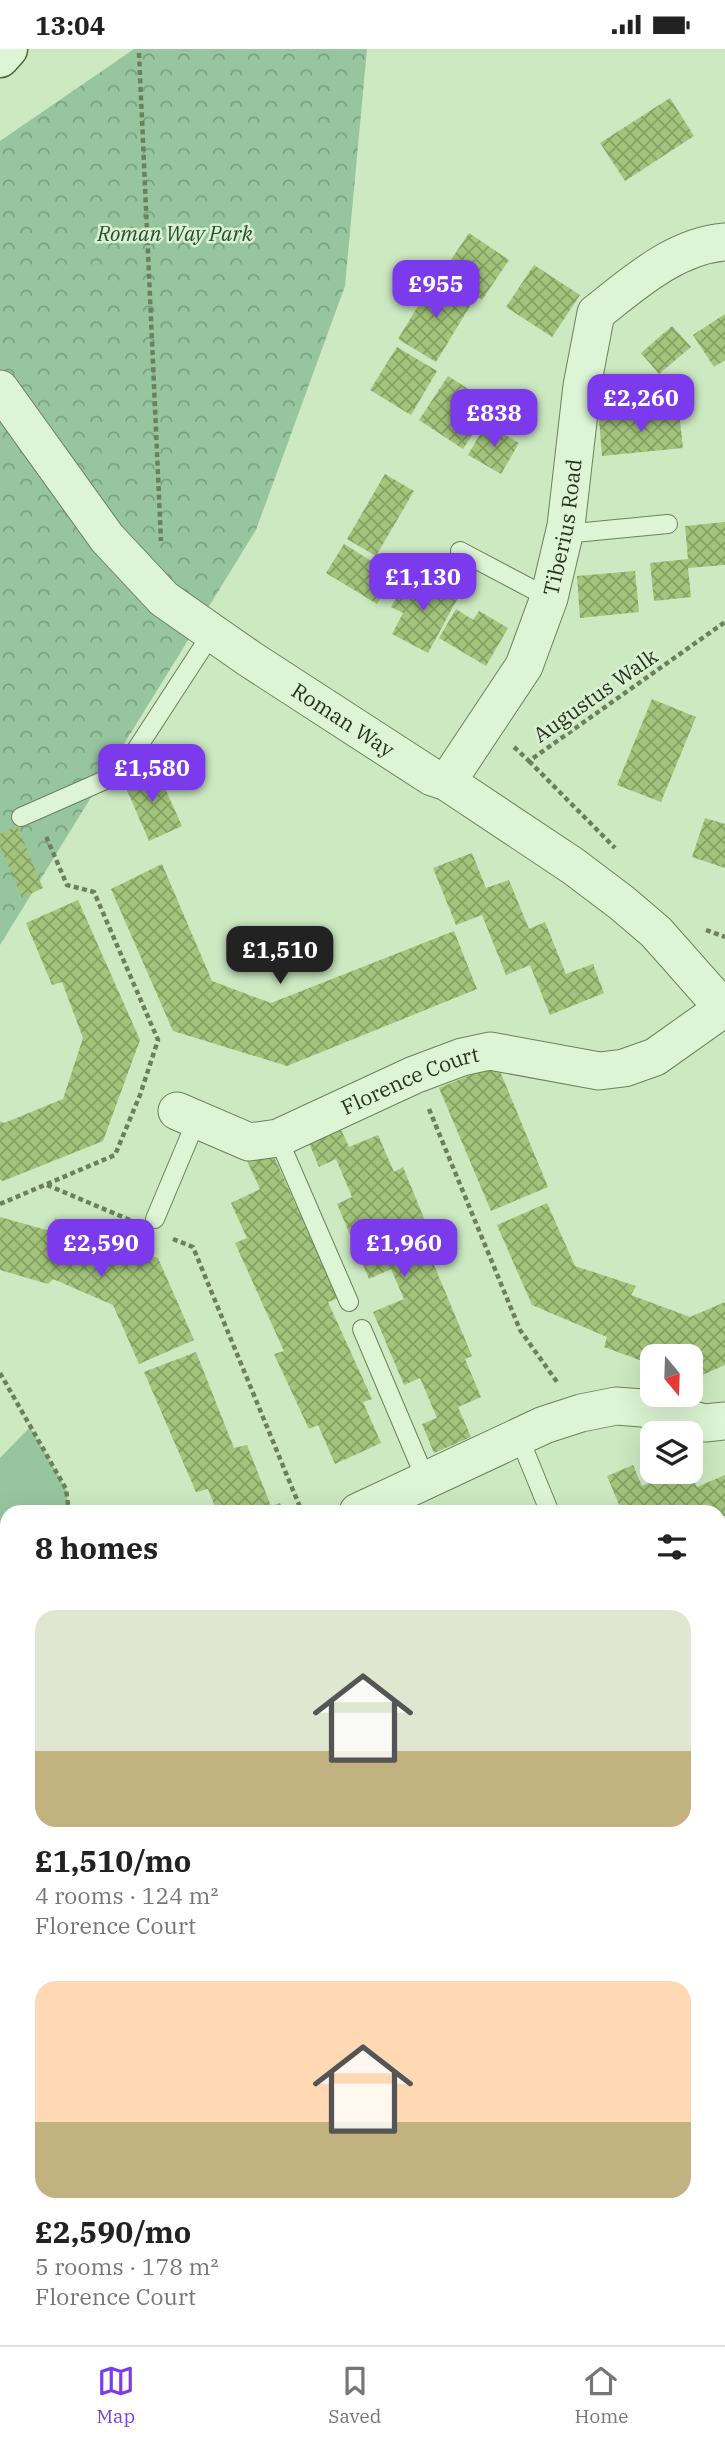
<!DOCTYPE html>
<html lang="en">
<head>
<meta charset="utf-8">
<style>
  body { margin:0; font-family:"IBM Plex Serif",serif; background:#f6f6f6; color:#222; height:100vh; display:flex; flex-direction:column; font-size:26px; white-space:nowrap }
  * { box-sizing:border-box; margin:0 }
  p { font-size:23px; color:#767676 }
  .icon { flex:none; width:38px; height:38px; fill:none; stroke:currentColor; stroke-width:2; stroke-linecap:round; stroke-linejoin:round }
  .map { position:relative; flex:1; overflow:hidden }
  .sheet { position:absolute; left:0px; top:1456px; width:726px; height:840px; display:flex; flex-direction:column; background:#fff; border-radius:21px 21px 0 0; box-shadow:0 7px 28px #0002 }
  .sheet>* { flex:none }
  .needle { width:46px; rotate:161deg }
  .buttons { position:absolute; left:640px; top:1295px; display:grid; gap:14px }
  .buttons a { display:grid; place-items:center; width:63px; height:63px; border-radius:14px; background:#fff; box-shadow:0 7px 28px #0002; font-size:35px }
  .price { position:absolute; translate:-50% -60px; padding:0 16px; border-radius:14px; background:#7c3aed; color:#fff; font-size:23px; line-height:46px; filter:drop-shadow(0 2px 4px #0008) }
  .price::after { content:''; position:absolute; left:50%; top:42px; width:21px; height:16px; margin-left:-10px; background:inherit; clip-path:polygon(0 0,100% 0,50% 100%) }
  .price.active { background:#222; color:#fff }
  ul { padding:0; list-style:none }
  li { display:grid; align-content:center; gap:14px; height:371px; padding:0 35px }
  li span { display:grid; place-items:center; height:217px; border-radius:21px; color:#555 }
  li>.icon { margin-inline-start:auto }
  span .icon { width:126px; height:126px; fill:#fffc; stroke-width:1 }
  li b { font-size:30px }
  h2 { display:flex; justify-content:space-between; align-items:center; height:84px; padding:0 35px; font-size:30px }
  .status { display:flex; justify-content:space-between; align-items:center; height:49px; padding:0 35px; background:#fff; direction:ltr }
  .status svg { height:19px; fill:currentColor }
  .tabs { display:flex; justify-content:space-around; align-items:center; height:98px; border-top:2px solid #e0e0e0; background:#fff; font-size:19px; color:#767676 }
  .tabs a { display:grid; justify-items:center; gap:4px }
  .tabs .active { color:#7c3aed }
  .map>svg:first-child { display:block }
  .grass { fill:#97c69e }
  .forest { fill:url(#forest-crowns) }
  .building { fill:url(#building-cross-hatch) }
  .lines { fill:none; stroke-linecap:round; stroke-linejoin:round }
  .lane-casing { stroke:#6c815b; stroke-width:20 }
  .street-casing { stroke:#6c815b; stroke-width:39 }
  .secondary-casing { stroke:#4f633e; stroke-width:41 }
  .path { stroke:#6c815b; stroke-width:4.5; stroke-dasharray:5 3.5; stroke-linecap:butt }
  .lane { stroke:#ddf5d4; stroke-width:18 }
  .street { stroke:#ddf5d4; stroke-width:37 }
  .secondary { stroke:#ddf5d4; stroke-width:38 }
  .labels { text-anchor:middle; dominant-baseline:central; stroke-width:5; stroke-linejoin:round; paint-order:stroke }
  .park-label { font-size:21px; font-style:italic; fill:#264d31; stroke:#d9f1d1 }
  .street-label { font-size:21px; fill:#28321e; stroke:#d9f1d1 }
</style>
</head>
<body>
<div class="status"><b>13:04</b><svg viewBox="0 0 49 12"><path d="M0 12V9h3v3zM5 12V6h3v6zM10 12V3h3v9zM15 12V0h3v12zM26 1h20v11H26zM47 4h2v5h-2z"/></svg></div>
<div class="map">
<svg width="725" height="2296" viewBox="0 0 725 2296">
  <defs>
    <pattern id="forest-crowns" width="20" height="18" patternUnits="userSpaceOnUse" patternTransform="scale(1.75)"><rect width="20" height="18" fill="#97c69e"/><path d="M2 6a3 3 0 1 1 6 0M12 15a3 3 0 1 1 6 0" fill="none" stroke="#7ba180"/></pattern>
    <pattern id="building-cross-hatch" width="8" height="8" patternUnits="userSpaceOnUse" patternTransform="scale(1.75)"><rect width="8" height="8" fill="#a3c47b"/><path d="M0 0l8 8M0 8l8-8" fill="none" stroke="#85a064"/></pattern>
  </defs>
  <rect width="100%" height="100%" fill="#cce9c2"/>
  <g class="grass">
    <polygon points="30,1378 66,1440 69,1463 7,1463 7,1770 0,1759 0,1409"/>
    <polygon points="725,1672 725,1981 719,1985 719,1673"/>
  </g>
  <polygon class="forest" points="134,0 367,0 345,237 256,481 0,896 0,92"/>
  <g class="building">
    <polygon points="670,49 694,87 625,132 600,94"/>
    <polygon points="469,184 509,211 482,251 442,224"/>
    <polygon points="534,216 580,246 552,288 506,258"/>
    <polygon points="435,229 473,252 436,313 398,290"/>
    <polygon points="725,265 725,311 714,318 693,286"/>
    <polygon points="672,277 691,298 659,325 641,304"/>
    <polygon points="397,298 437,322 411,366 370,341"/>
    <polygon points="448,327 492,355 463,400 419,371"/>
    <polygon points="679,363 683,399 602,407 599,370"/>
    <polygon points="486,375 519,394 501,425 468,406"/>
    <polygon points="385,425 414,442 376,507 347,490"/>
    <polygon points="725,473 725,516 688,519 691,548 654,552 650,514 688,510 685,477"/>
    <polygon points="344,495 394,526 377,555 326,524"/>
    <polygon points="635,522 639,563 580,569 577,527"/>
    <polygon points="406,530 432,544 438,534 460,545 428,604 392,585 403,564 391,558"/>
    <polygon points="456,560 473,571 479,562 508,579 486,617 439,589"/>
    <polygon points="652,650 696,668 661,753 617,736"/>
    <polygon points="155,717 182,777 149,792 123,732"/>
    <polygon points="705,769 725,775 725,819 692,808"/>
    <polygon points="17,777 43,839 22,849 0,797 0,785"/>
    <polygon points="472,804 486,839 509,831 529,880 545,873 566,925 593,915 604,944 550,966 530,916 506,926 482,866 456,876 433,819"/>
    <polygon points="162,815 212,932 271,954 454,882 477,940 287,1017 173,982 111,840"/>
    <polygon points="78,851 140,991 103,1092 3,1132 0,1131 0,1072 4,1074 63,1050 83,989 62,933 52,936 26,874"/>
    <polygon points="497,1015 548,1138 491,1162 439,1039"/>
    <polygon points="338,1074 349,1098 378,1086 394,1123 403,1118 437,1201 429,1204 472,1307 465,1310 481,1348 458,1358 471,1388 434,1404 422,1375 437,1369 420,1329 404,1336 373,1263 404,1250 391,1220 369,1230 337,1155 352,1148 336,1110 319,1118 306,1087"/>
    <polygon points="271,1101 338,1249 328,1253 372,1350 363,1353 381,1394 335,1415 318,1376 309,1380 274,1305 284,1302 235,1194 247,1189 231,1154 260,1140 247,1112"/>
    <polygon points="547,1154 575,1217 636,1237 631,1246 690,1268 725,1253 725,1316 691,1331 691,1307 653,1307 653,1316 604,1298 607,1288 532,1256 497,1176"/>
    <polygon points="0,1168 50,1182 55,1169 158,1209 194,1291 139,1315 113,1256 53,1230 48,1235 0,1221"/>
    <polygon points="196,1303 234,1399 247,1396 271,1457 280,1454 284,1463 217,1463 208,1440 196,1443 144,1323"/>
    <polygon points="633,1416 642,1437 674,1423 690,1423 697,1438 725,1426 725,1467 719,1469 719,1463 680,1463 678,1460 671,1463 622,1463 607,1427"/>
    <polygon points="725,1492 725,1524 719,1510 719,1494"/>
    <polygon points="719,1592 725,1605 725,1659 719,1662"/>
    <polygon points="0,1897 7,1900 7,1964 0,1961"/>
    <polygon points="7,2104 7,2165 0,2168 0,2108"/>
    <polygon points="725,2149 725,2219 719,2221 719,2164"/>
    <polygon points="218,2289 258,2289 261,2296 221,2296"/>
    <polygon points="299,2289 368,2289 388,2296 303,2296"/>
    <polygon points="461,2289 482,2289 485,2296 444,2296"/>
    <polygon points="497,2289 557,2289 540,2296 500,2296"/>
  </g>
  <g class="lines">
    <g class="lane-casing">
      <g id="lane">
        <polyline points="564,485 668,475"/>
        <polyline points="460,502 549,549"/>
        <polyline points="21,768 121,724 212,584"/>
        <polyline points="278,1089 349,1253"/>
        <polyline points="155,1170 197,1070"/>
        <polyline points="362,1280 426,1431"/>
        <polyline points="519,1388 548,1459"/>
      </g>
    </g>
    <g class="street-casing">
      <g id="street">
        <path id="s1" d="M0,340l107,149 57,61 86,60 182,118 15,5 126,84 49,37 34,29 69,78"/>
        <path id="s2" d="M447,733l77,-116 25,-68 17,-72 16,-140 14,-73c38,-30 79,-67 129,-71"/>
        <path id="s3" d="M177,1062l72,31 29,-4 136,-63 48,-18 28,-6 109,20 25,-3 31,-11 69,-49"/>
        <polyline points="358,1463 544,1376 581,1364 616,1357 643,1359 705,1374 725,1372"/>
      </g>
    </g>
    <g class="secondary-casing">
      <polyline id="secondary" points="0,9 8,0"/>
    </g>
    <g class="path">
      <polyline points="139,4 161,492"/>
      <polyline points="514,698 529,712 725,573"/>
      <polyline points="529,712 615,799"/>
      <polyline points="706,881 725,888"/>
      <polyline points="429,1060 520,1281 557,1333"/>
      <polyline points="47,1136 130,1171"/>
      <polyline points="0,1155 115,1106 140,1046 158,991 94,843 67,836 45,785"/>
      <polyline points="173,1190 193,1198 302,1463"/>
      <polyline points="0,1324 66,1440 69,1463"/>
      <polyline points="719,1748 725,1747"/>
      <polyline points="0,2002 7,2005"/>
      <polyline points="0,2090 7,2086"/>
      <polyline points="719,2260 725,2257"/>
      <polyline points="640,2296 656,2289"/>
    </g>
    <use href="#lane" class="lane"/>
    <use href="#street" class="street"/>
    <use href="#secondary" class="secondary"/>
  </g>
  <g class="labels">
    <g class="park-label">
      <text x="175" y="184">Roman Way Park</text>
    </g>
    <g class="street-label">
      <text stroke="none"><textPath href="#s2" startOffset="284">Tiberius Road</textPath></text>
      <text transform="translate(595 646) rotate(-35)">Augustus Walk</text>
      <text stroke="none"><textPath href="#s1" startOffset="483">Roman Way</textPath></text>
      <text stroke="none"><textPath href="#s3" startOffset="252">Florence Court</textPath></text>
    </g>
  </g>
</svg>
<div class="buttons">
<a><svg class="needle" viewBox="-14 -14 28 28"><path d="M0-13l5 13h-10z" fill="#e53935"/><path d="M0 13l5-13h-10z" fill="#767676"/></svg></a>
<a><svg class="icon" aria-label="layers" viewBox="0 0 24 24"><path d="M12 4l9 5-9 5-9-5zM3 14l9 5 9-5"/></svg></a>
</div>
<b class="price" style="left:436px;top:271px">£955</b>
<b class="price" style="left:641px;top:385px">£2,260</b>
<b class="price" style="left:494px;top:400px">£838</b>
<b class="price" style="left:423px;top:564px">£1,130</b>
<b class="price" style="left:152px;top:755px">£1,580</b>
<b class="price active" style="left:280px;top:937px">£1,510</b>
<b class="price" style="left:101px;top:1230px">£2,590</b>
<b class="price" style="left:404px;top:1230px">£1,960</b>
<section class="sheet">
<h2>8 homes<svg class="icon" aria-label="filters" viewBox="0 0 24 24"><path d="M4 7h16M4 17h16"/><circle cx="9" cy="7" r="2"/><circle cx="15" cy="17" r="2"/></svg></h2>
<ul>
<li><span style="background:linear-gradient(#dfe7d0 65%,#c2b280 0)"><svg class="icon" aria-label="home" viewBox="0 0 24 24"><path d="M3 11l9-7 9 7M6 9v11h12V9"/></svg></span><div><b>£1,510/mo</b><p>4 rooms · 124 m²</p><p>Florence Court</p></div></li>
<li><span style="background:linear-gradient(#ffd9b3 65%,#c2b280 0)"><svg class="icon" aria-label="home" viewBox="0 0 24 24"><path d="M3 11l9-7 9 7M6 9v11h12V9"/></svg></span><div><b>£2,590/mo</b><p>5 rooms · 178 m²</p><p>Florence Court</p></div></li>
</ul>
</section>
</div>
<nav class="tabs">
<a class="active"><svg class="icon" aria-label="map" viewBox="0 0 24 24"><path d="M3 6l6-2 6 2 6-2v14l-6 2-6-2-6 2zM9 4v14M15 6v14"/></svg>Map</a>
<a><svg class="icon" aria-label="saved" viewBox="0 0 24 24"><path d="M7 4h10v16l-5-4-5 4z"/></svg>Saved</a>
<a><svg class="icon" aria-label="home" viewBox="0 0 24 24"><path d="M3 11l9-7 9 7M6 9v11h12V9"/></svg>Home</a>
</nav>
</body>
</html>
